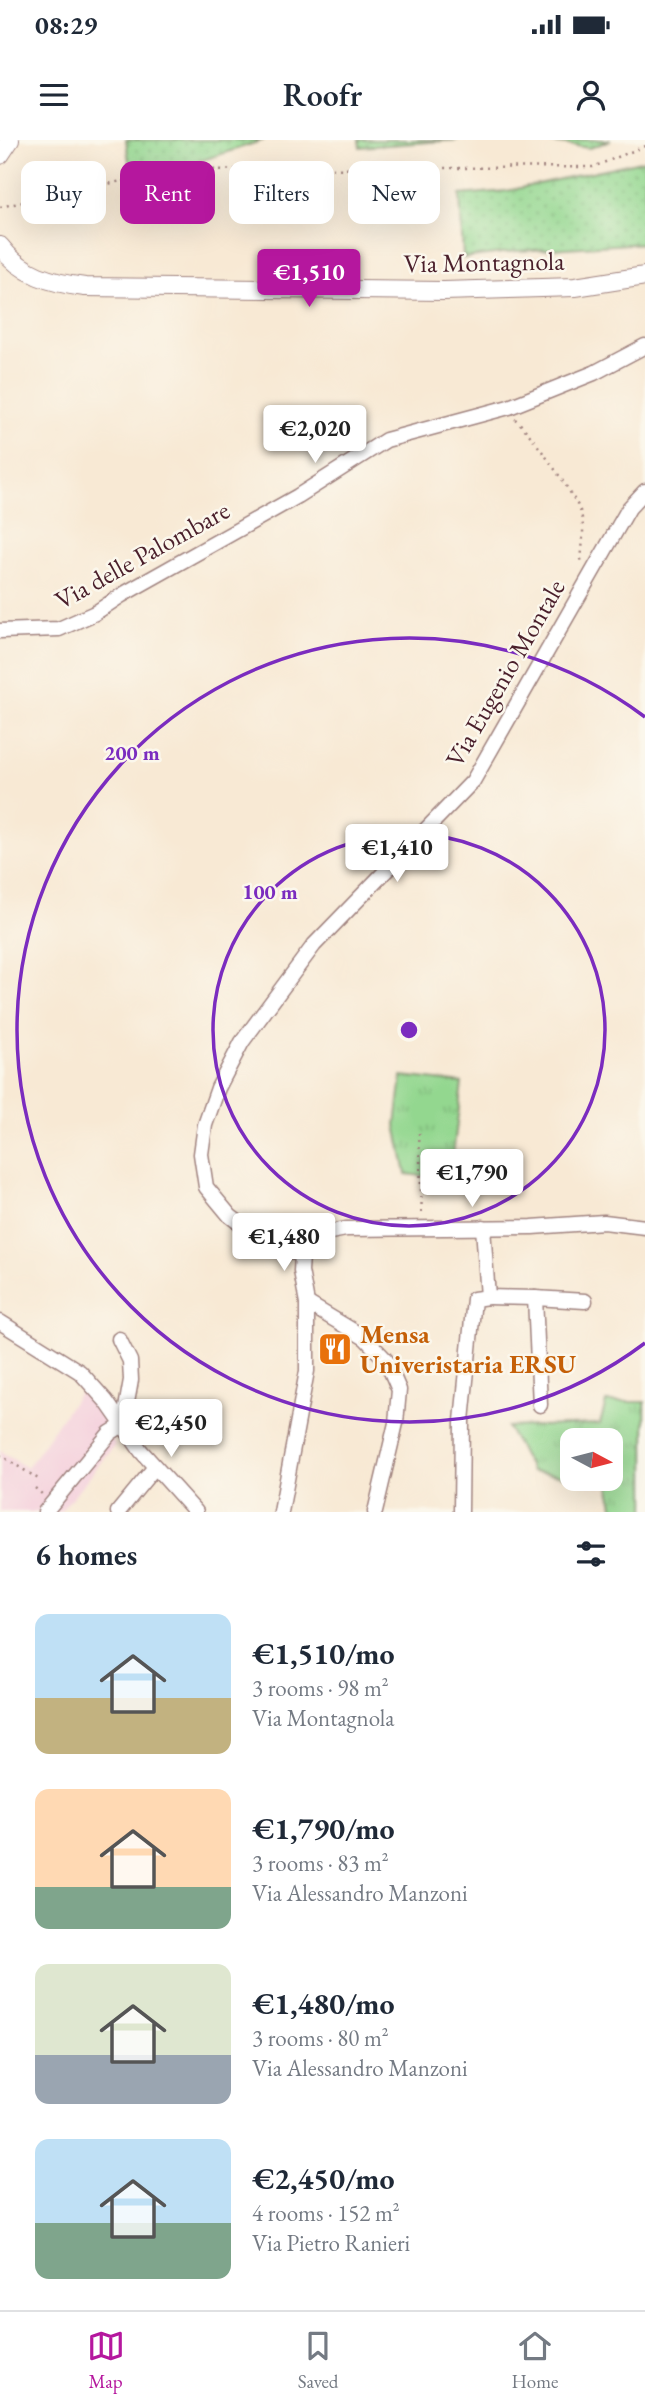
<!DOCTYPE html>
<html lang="en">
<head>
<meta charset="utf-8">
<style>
  body { margin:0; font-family:"EB Garamond",serif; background:#f6f6f7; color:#1f2937; height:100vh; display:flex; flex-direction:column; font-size:26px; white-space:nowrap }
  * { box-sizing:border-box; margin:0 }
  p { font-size:23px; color:#747a83 }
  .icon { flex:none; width:38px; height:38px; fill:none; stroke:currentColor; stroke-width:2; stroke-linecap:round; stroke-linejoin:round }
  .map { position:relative; height:1372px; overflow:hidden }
  .details { display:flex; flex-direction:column; background:#fff; flex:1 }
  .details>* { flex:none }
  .banner { position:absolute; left:21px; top:21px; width:604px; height:63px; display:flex; gap:14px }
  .needle { width:46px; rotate:97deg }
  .controls { position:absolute; left:560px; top:1288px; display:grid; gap:14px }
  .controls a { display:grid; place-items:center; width:63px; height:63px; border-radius:14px; background:#fff; box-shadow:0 7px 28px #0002; font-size:35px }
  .price { position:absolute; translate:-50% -60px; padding:0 16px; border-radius:7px; background:#fff; color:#222; font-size:23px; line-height:46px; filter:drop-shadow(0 2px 4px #0008) }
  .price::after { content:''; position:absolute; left:50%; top:42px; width:21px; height:16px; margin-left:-10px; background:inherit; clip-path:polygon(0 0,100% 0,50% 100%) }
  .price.selected { background:#b5179e; color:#fff }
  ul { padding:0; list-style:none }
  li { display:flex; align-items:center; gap:21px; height:175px; padding:0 35px }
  li span { display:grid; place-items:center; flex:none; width:196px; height:140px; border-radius:14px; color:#555 }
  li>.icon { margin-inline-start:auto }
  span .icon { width:84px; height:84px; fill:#fffc; stroke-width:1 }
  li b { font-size:30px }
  h2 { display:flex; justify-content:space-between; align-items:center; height:84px; padding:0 35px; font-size:30px }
  .pill { padding:0 24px; border-radius:14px; background:#fff; box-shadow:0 7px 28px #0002; font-size:24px; line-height:63px }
  .pill.selected { background:#b5179e; color:#fff }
  .status { display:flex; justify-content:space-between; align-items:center; height:49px; padding:0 35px; background:#fff; direction:ltr }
  .status svg { height:19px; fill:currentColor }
  header { display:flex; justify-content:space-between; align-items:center; height:91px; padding:0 35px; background:#fff; font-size:32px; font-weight:600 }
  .tab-bar { display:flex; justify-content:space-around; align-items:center; height:98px; border-top:2px solid #e0e1e3; background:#fff; font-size:19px; color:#747a83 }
  .tab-bar a { display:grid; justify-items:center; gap:4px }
  .tab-bar .selected { color:#b5179e }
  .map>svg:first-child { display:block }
  .built { fill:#f4cfdc }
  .grass { fill:url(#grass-dots); stroke:#6e7b5d; stroke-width:2 }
  .park { fill:url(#park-tufts); stroke:#6e7b5d; stroke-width:2 }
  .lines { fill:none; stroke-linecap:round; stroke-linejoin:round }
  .minor-casing { stroke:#a18480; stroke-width:17 }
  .major-casing { stroke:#a18480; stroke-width:20 }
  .path { stroke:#a18480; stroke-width:2.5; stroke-dasharray:2 5; stroke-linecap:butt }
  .minor { stroke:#fff; stroke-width:14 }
  .major { stroke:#fff; stroke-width:18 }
  .ring { fill:none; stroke:#7b2cbf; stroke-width:3.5 }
  .labels { text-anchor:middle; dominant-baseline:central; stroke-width:5; stroke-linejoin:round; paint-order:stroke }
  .street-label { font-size:26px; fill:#4a1f2b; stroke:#fbf7ec }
  .food-label { font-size:26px; font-weight:bold; fill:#c56008; stroke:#fbf7ec; text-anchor:start }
  .centre { fill:#7b2cbf; stroke:#fbf7ec; stroke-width:3.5 }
  .ring-label { font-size:21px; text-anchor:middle; font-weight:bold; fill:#7b2cbf; stroke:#fbf7ec; stroke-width:5; stroke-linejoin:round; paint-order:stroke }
</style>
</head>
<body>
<div class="status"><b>08:29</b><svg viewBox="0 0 49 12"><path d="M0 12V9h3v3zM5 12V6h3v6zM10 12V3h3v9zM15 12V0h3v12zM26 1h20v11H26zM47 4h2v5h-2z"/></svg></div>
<header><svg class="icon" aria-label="menu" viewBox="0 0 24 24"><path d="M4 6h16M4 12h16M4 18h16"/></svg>Roofr<svg class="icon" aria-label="person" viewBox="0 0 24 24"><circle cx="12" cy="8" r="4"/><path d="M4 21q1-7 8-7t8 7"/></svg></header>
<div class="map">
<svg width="645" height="1372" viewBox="0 0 645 1372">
  <defs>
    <pattern id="grass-dots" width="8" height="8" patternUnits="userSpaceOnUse" patternTransform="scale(1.75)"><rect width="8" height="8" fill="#93d78f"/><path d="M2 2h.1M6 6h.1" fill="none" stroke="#80b87c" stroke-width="1.8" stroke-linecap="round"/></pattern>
    <pattern id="park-tufts" width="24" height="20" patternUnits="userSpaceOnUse" patternTransform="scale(1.75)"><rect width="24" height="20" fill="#93d78f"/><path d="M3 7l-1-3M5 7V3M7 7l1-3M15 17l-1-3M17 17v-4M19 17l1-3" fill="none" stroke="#80b87c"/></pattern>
  </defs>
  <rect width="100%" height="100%" fill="#fbf7ec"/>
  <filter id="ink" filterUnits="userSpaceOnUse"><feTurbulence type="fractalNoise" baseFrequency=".0143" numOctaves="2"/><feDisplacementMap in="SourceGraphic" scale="14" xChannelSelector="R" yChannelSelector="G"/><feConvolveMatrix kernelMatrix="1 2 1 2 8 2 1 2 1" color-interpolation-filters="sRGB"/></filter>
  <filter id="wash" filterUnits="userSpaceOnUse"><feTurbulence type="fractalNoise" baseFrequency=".00686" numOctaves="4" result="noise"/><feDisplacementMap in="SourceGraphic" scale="28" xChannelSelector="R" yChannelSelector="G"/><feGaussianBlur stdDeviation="1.57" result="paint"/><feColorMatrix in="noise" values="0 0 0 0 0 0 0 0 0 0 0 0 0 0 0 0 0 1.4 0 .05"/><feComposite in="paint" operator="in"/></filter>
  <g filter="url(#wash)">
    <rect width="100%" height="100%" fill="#f8e9d4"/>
    <polygon class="built" points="81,1250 100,1272 115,1305 60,1372 0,1372 0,1311 27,1328"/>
    <g class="grass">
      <polygon points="126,0 264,0 197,22 130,29"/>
      <polygon points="359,0 458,0 360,7"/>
      <polygon points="531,0 611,0 590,8"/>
      <polygon points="645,20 645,103 517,111 463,118 460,55 507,51"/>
    </g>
    <g class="park">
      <polygon points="402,936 462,943 450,1039 406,1034 396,985"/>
      <polygon points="606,1262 645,1262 645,1372 614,1372 609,1342 584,1339 611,1339 611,1300 572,1300 572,1337 532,1331 507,1287 600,1284"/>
    </g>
  </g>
  <g filter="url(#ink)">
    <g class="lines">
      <g class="minor-casing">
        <g id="minor">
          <polyline points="0,491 59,489 95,473 122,455 298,356 386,300 509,267 594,233 645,206"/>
          <polyline points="483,1087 488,1157 535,1158 585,1161"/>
          <polyline points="302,1116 254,1094 230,1076 206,1047 201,1014 205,985 218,948 242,902 314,805 473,641 629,368 645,351"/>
          <polyline points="535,1158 540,1265"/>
          <polyline points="307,1163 365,1198 386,1220 399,1250 396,1283 375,1372"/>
          <polyline points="0,1182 80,1232 106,1261 141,1311 196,1372"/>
          <polyline points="119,1199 130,1221 131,1240 123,1285"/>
          <polyline points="45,1372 110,1293 123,1285"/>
          <polyline points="118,1372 155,1327"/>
          <polyline points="281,1372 307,1231 307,1163 301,1131 302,1116 312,1100 325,1093 346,1089 532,1087 604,1082 645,1087"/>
          <polyline points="461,1372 462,1281 474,1159 488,1157"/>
        </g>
      </g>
      <g class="major-casing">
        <g id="major">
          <polyline points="0,15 10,0"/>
          <path d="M0,106c22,29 51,37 85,41l359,4 131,-4 70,-11"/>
        </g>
      </g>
      <g class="path">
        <polyline points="0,67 173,30 593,27 645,6"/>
        <path d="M515,279c14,11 56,72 64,89 7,16 3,38 2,54"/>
        <polyline points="419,993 422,1077"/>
        <polyline points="0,1315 40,1340"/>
        <polyline points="35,1348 43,1355"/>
      </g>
      <use href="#minor" class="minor"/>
      <use href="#major" class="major"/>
    </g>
  </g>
  <g class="ring">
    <circle cx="409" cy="890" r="196"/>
    <path d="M645 1203A392 392 0 1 1 645 577"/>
  </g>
  <defs>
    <g id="restaurant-square" transform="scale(1.75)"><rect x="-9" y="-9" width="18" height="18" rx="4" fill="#e8710a" stroke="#fbf7ec"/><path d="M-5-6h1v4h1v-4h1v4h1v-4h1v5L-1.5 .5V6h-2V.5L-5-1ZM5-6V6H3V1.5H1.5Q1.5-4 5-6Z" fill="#fff"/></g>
  </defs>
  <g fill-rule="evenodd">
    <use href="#restaurant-square" x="335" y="1209"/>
  </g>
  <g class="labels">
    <g class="street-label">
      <text transform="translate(484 122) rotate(-1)">Via Montagnola</text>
      <text transform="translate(142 415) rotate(-29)">Via delle Palombare</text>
      <text transform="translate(505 533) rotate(-60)">Via Eugenio Montale</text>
    </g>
    <g class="food-label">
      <text x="360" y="1194">Mensa<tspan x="360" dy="30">Univeristaria ERSU</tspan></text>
    </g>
  </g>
  <circle cx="409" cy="890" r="10" class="centre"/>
  <g class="ring-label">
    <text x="132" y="620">200 m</text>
    <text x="270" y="759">100 m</text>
  </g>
</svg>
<div class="controls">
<a><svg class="needle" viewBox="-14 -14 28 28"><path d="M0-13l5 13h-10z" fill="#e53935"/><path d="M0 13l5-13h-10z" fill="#747a83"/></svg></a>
</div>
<b class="price selected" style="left:309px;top:169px">€1,510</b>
<b class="price" style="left:315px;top:325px">€2,020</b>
<b class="price" style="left:397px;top:744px">€1,410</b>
<b class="price" style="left:472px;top:1069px">€1,790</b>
<b class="price" style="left:284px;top:1133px">€1,480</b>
<b class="price" style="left:171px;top:1319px">€2,450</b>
<div class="banner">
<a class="pill">Buy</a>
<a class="pill selected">Rent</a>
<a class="pill">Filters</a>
<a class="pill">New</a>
</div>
</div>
<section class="details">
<h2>6 homes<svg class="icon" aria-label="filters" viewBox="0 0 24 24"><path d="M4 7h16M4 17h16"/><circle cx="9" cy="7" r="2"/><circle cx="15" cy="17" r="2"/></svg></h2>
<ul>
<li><span style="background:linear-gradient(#bfe0f5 60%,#c2b280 0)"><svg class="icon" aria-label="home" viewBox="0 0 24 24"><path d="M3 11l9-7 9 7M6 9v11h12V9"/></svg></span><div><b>€1,510/mo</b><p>3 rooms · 98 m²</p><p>Via Montagnola</p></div></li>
<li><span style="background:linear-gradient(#ffd9b3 70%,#7fa58c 0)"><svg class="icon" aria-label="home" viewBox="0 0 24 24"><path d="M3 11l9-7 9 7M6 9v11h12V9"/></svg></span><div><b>€1,790/mo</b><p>3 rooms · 83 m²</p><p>Via Alessandro Manzoni</p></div></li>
<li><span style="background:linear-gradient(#dfe7d0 65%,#9aa5b1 0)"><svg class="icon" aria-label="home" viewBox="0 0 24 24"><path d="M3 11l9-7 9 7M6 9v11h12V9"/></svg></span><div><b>€1,480/mo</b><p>3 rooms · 80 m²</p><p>Via Alessandro Manzoni</p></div></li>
<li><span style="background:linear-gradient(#bfe0f5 60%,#7fa58c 0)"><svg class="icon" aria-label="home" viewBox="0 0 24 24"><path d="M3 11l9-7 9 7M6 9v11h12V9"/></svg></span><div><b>€2,450/mo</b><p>4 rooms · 152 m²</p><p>Via Pietro Ranieri</p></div></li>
</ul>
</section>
<nav class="tab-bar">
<a class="selected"><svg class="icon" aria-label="map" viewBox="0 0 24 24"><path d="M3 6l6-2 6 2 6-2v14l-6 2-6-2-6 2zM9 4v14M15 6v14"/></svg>Map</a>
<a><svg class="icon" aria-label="saved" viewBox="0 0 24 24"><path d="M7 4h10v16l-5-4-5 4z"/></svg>Saved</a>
<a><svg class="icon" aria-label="home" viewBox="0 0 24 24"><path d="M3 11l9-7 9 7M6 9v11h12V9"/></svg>Home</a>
</nav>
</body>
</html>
